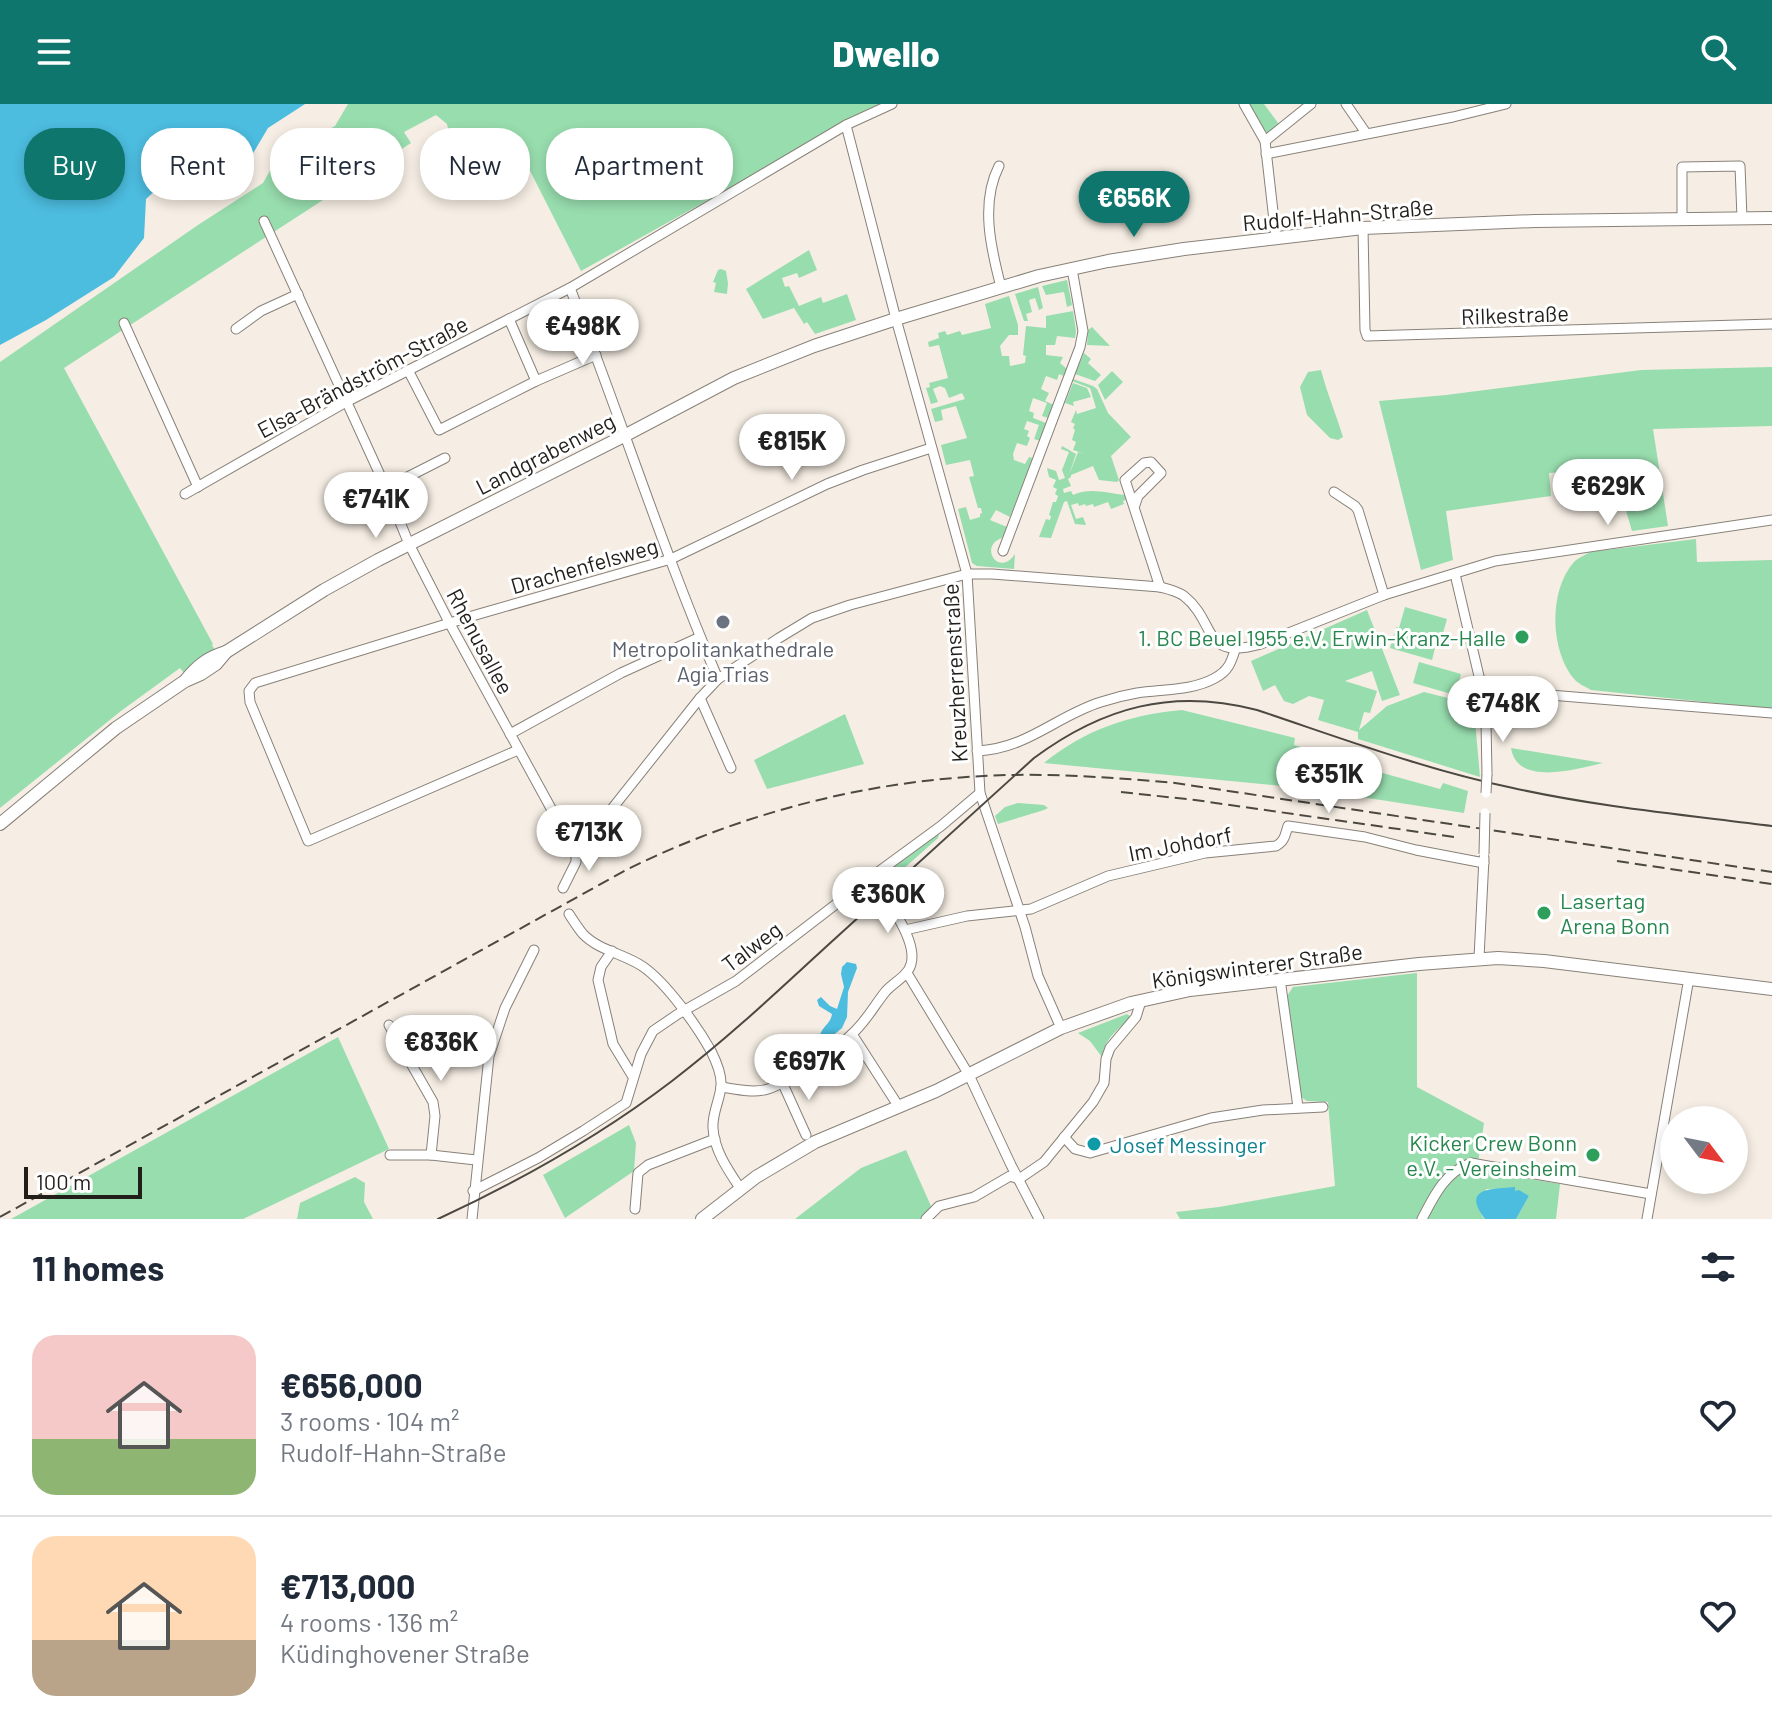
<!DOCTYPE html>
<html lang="en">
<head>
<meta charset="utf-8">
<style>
  body { margin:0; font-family:Barlow,sans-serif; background:#f6f6f7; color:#1f2937; height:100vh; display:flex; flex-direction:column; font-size:30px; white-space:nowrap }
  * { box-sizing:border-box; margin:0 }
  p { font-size:26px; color:#747a83 }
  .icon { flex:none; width:44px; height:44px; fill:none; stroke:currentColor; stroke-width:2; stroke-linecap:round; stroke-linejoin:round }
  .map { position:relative; height:1115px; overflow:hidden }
  .panel { display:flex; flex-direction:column; background:#fff; flex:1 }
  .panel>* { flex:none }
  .top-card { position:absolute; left:24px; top:24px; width:800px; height:72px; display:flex; gap:16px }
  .needle { width:52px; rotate:122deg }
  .buttons { position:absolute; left:1660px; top:1002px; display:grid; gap:16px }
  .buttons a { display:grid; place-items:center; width:88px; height:88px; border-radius:50%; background:#fff; box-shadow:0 4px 12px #0003; font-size:40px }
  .scale { position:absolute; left:24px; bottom:20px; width:118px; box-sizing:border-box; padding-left:8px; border:4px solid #221f1b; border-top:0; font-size:22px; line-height:28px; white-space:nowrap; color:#221f1b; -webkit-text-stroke:6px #fff; paint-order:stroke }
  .price { position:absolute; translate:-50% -68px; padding:0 18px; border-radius:28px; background:#fff; color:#222; font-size:26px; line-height:52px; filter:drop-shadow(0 2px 4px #0008) }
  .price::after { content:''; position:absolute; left:50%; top:48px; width:24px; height:18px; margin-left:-12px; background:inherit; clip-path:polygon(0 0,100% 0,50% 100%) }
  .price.current { background:#0f766e; color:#fff }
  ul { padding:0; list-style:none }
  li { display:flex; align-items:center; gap:24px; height:200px; padding:0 32px }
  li+li { border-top:2px solid #e0e1e3 }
  li span { display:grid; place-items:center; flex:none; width:224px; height:160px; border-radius:24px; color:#555 }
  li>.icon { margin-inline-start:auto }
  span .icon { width:96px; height:96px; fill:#fffc; stroke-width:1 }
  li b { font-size:34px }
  h2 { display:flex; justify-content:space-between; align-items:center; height:96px; padding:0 32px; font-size:34px }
  .tag { padding:0 28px; border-radius:32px; background:#fff; box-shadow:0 4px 12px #0003; font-size:28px; line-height:72px }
  .tag.current { background:#0f766e; color:#fff }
  header { display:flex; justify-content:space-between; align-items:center; height:104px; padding:0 32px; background:#0f766e; color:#fff; font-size:36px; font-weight:800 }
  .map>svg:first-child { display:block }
  .green { fill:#98ddae }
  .water { fill:#4cbcdf }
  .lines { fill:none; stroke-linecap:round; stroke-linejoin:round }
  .street-casing { stroke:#888179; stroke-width:11 }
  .secondary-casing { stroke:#888179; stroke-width:14 }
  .street { stroke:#fff; stroke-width:9 }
  .secondary { stroke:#fff; stroke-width:12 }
  .tram { stroke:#4c4842; stroke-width:2 }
  .rail { stroke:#4c4842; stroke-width:2; stroke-dasharray:12 6; stroke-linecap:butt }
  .street-bridge-casing { stroke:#888179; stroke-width:11; stroke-linecap:butt }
  .street-bridge { stroke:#fff; stroke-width:9 }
  .worship-dot { fill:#6b7280; stroke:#fff; stroke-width:3 }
  .leisure-dot { fill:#2e9e5b; stroke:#fff; stroke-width:3 }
  .culture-dot { fill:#0f9aa8; stroke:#fff; stroke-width:3 }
  .labels { text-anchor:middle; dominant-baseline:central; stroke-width:6; stroke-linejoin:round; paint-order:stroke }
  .street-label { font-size:22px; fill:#221f1b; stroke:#fff }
  .leisure-label { font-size:22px; fill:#27864d; stroke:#fff; text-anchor:end }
  .worship-label { font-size:22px; fill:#5b616d; stroke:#fff }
  .culture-label { font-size:22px; fill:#0d838f; stroke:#fff; text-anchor:start }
</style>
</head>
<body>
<header><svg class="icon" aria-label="menu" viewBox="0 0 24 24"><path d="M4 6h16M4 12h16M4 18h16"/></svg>Dwello<svg class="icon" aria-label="search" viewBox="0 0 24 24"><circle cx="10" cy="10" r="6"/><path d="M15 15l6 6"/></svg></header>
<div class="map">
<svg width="1772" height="1115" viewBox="0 0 1772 1115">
  <rect width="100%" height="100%" fill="#f6eee4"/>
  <g class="green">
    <polygon points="348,0 880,0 581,167 525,57 463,89 447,20 436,11 404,28 411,39 64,264 213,540 212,541 216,548 184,569 180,564 121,607 0,704 0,258 198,121 263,79 277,54 335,22"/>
    <polygon points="1244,0 1264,0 1281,23 1265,37"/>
    <polygon points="809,146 817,166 799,174 797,169 782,174 785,183 789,182 799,202 821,193 823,199 847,190 856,216 815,230 807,218 804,220 794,204 763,215 746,185"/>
    <polygon points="721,165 726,167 728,179 727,190 714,188 716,179 713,178 718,166"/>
    <polygon points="1067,176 1072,201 1067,203 1064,188 1046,191 1042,182"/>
    <polygon points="1038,183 1043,204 1039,206 1035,194 1029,196 1032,208 1026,210 1028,217 1024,217 1015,190"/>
    <path d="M1009,192l9,29v10h-9l-9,11 2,10h7l1,10 15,-3 1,-7 -3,-1 3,-29 20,2v-12l27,-5 3,20 -1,7 -18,-2 -2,9h-9v10l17,2 -3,6 7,6 -3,7 -5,-2 -2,6 -11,-4 -5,13 8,4 -4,8 9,4 -6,13 -6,-2 5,-13 -14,-5 -4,13 5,2 -1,5 13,5 -6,18 -6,-2 5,-14 -12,-4 -3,8 5,2 -2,5 3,2 -3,8 -10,-3 -4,11 1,6 11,4 4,-7 4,1 -23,59 -14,-7 -6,10 17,7 -5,11c-24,8 -3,40 13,16l-1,15 -37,-3 -5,-3 -14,-54 8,-2 4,13 10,-3v-3l2,-1 -1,-5h-3l-9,-31 5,-1 -4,-16 -24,5 -5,-20 26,-7 -11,-32 -15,4 2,10 -8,2 -4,-13 34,-10 -3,-6 -13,5 -4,-10 -5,-2 -7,3 5,13 -7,2 -5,-16 4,-1 -1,-4 19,-5 -9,-33 -10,2 -1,-5 11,-4 -1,-5 7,-2 2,4 13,-4 2,4 29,-7 -6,-24z"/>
    <polygon points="1092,223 1110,242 1087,241 1088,226"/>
    <polygon points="1084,249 1091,255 1088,259 1101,271 1095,277 1075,270"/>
    <polygon points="1772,263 1772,322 1653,325 1668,422 1632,427 1621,390 1589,393 1585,366 1549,369 1551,392 1446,407 1453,456 1421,466 1379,297 1446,291 1641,266"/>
    <path d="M1321,266c6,23 15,44 22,67l-5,3 -8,-2 -23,-23 -7,-28 8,-15z"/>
    <polygon points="1112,267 1123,278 1105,296 1098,281"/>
    <path d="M1073,275l20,7 4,3 11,24 23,24 -20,19 8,24 -2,2 -18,-2 -6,-14 -22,9v2l-3,2 3,7 -8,3 1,4 7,-2 2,4c15,-8 35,-2 52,0l1,5 -3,1 1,3 -13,5 -3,-7 -14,5 -1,-3 -7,2 -1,-2 -6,2 -1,-3 -7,2 5,14 7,-2 3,8 -11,-1 -8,-23 -3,1 -13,36 -12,-1 7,-18 4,1 1,-4 -2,-1 4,-13h3l2,-6 -3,-2 2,-5 -4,-2 3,-7 -7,-3 -2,-9 9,3 3,9 6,-2 -3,-8 7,-18 -8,-3 1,-3 14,8 -7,21 9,-23 7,2 -12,-4 3,-8 -4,-2 3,-10 -2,-2 2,-4 -4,-2 5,-12 1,4 19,-6 -6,-20 -18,-7z"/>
    <polygon points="1073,279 1087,284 1091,293 1073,298 1074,302 1065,299"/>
    <path d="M1696,435l1,23 75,-2v149l-181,-19c-5,-3 -12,-6 -16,-10 -25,-28 -27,-89 -1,-118 4,-4 11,-7 16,-10z"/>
    <polygon points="1405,503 1447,515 1441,536 1437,536 1432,556 1390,544 1396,523 1399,524"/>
    <polygon points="1367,506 1400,591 1382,597 1372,567 1345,577 1377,587 1370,609 1364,608 1359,626 1387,602 1424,588 1456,596 1473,594 1480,673 1358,635 1358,628 1318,616 1324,596 1309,592 1293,600 1284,597 1275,581 1263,587 1251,557"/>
    <polygon points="1419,558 1461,570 1455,591 1413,579"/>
    <path d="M1182,606l113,28 -1,7 13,4 4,4 129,36 3,-6 25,8 -4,22 -160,-25 -260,-25c42,-34 85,-48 138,-53z"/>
    <polygon points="845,610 864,660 767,685 754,656"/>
    <path d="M1511,644l92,15c-26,6 -86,24 -92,-15z"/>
    <polygon points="1018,699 1044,701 1048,704 1044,706 998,720 995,712 1005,703"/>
    <polygon points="940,725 938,734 883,783 881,771"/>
    <polygon points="1417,869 1417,983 1484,1019 1477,1066 1560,1080 1556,1115 1516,1115 1529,1092 1515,1087 1514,1084 1486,1085 1482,1112 1485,1115 1180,1115 1176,1108 1219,1103 1335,1082 1328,998 1307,997 1301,993 1287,892 1293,883"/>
    <path d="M1127,910l3,2 -1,3c-12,11 -25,21 -27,38l-12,-16 -12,-8z"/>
    <polygon points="338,933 389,1045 243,1115 11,1115"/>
    <polygon points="629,1021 636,1039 634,1067 565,1114 543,1071"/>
    <polygon points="906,1046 931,1102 922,1115 795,1115 861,1064"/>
    <polygon points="355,1073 365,1079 364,1098 373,1115 297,1115 300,1099"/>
  </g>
  <g class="water">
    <polygon points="0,0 305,0 268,24 239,73 222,80 211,72 171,72 146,95 144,134 114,173 46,216 0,241"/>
    <path d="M847,858l9,2 1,4 -9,24 -1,25 -5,11 -17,14 -5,-7c2,-8 11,-12 12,-21l-13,-8 -2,-6 4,-3 9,9 7,3 7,-22 -3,-13 1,-7z"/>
    <path d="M1515,1083v4l4,-1 10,6 -13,23h-31c-25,-32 9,-30 30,-32z"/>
  </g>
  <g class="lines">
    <g class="street-casing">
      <g id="street">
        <polyline points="1244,0 1265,37 1276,134"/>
        <polyline points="1346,0 1366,29"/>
        <polyline points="846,21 896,215 967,470 980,689 1025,823 1038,872 1061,924"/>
        <polyline points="1265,37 1311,0"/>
        <polyline points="1266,50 1453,13 1506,0"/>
        <path d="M999,62c-19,37 -8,83 2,121"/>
        <polyline points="1682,115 1682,63 1740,62 1742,114"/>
        <polyline points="264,117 386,384 409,440 450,520 576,750"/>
        <polyline points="1363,124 1365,226 1367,232 1772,220"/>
        <path d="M570,184c51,130 93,263 148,391"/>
        <polyline points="509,215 536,277"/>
        <polyline points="124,219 198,383"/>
        <polyline points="236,225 261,207 298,190"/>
        <polyline points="408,266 439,326 536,277 596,251"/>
        <polyline points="386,384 445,354"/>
        <polyline points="1334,388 1355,402 1358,406 1384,491"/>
        <polyline points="185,390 346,298 570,184 846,21 892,0"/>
        <polyline points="1135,401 1138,392 1161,369 1151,358 1144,359 1125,376 1160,483"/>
        <polyline points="1003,447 1080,243 1083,227 1072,165"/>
        <polyline points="1455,470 1482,585 1486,618 1487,670"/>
        <polyline points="1525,589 1772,609"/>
        <polyline points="700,594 731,664"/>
        <polyline points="510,630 621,569 700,533"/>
        <polyline points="518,646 308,737 250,598 249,587 255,579 479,510 671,455 827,380 863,366 931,344"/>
        <path d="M977,647c52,-3 79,-35 124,-49 12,-4 24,-7 36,-9 25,-4 55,-2 78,-15 13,-7 16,-15 20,-28"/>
        <path d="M563,784l13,-26v-8l124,-156 18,-19 61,-41 33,-20 38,-13 117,-31h25l168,13c8,2 17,4 24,9 33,26 17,65 77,48l123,-49 111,-34 277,-41"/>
        <path d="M569,810c4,6 9,14 14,20 15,16 41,20 59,32 24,16 55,60 69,85 5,10 11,24 10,35 -1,14 -9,27 -8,42 1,22 15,42 27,60"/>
        <path d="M905,826l62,-14 64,-7 77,-33 97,-23 71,-7c9,-5 9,-11 12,-20l77,11 51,13 68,13"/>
        <polyline points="612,847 601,863 598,876 613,940 633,973"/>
        <polyline points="1479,854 1484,754"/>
        <polyline points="907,869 969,971 1011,1061 1039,1115"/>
        <polyline points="1280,875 1298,1003"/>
        <polyline points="389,921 433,998 435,1012 431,1051"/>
        <polyline points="852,930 899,1003"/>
        <polyline points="783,980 806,1031"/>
        <path d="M721,983c14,2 30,6 43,3 19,-3 78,-45 92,-60 12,-12 20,-27 30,-39 8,-9 22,-15 25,-27 7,-24 -26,-68 -41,-86"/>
        <polyline points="1064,1033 1075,1045 1090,1049 1211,1014 1263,1006 1323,1003"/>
        <polyline points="390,1051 431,1051 476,1056"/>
        <polyline points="473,1087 538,1054 583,1027 626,999 641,950 653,927 678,910 736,877 870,774 941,722 980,689"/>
        <polyline points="635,1105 638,1069 648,1061 715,1035"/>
        <polyline points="472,1115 489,952 505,904 534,846"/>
        <polyline points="926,1115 939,1102 974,1093 1010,1072 1019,1075 1044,1058 1093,998 1104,979 1106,955 1110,944 1136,913 1141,897"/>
        <path d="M1422,1115c12,-23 23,-47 49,-56l180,31"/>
        <polyline points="1647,1115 1689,874"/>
      </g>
    </g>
    <g class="secondary-casing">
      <g id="secondary">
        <path d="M185,577c12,-15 22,-23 41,-29l98,-62 54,-30 246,-124 110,-58 80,-32 82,-27 143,-43 69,-15 76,-12 179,-21 172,-7 237,-3"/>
        <polyline points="0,720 116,624 185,577 201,570 216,560 226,548"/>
        <polyline points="702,1115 756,1073 815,1038 936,987 1061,924 1131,899 1190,886 1419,860 1498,854 1544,857 1772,885"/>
      </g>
    </g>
    <use href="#street" class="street"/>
    <use href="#secondary" class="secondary"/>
    <path class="tram" d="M438,1115c82,-38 162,-83 234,-138 55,-42 105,-89 156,-136 68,-62 137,-124 206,-187 69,-51 138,-70 223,-48 84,28 169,60 256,78 85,19 173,27 259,38"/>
    <g class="rail">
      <polyline points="1121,688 1195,696 1454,733"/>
      <polyline points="1617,757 1772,780"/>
      <path d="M0,1113l626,-347c119,-59 250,-92 384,-95 55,-1 110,3 165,8l597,89"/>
    </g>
    <g class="street-bridge-casing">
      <g id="street-bridge">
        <polyline points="1486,689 1487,670"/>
        <polyline points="1484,750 1485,709"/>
      </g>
    </g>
    <use href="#street-bridge" class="street-bridge"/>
  </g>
  <circle class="worship-dot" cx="723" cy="518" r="8"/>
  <g class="leisure-dot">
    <circle cx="1522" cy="533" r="8"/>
    <circle cx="1544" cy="809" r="8"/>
    <circle cx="1593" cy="1051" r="8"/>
  </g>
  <circle class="culture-dot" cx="1094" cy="1040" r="8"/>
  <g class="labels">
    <g class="street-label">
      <text transform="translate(1338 110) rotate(-5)">Rudolf-Hahn-Straße</text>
      <text transform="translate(1515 210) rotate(-2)">Rilkestraße</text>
      <text transform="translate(362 272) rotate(-28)">Elsa-Brändström-Straße</text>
      <text transform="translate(545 349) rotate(-27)">Landgrabenweg</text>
      <text transform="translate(584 461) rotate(-16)">Drachenfelsweg</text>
      <text transform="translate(481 537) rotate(62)">Rhenusallee</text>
      <text transform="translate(954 569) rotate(-93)">Kreuzherrenstraße</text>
      <text transform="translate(1180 739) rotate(-11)">Im Johdorf</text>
      <text transform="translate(751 842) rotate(-37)">Talweg</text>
      <text transform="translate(1257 861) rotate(-8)">Königswinterer Straße</text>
    </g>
    <g class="leisure-label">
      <text x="1506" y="533">1. BC Beuel 1955 e.V. Erwin-Kranz-Halle</text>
      <text x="1560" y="796" text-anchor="start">Lasertag<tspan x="1560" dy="25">Arena Bonn</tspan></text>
      <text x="1577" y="1038">Kicker Crew Bonn<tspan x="1577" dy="25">e.V. - Vereinsheim</tspan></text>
    </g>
    <g class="worship-label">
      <text x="723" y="544">Metropolitankathedrale<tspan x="723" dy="25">Agia Trias</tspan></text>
    </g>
    <g class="culture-label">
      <text x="1110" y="1040">Josef Messinger</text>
    </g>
  </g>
</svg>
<div class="buttons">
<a><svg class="needle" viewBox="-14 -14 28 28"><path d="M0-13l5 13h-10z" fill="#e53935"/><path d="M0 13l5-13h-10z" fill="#747a83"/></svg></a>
</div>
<div class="scale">100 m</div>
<b class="price current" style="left:1134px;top:135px">€656K</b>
<b class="price" style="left:583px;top:263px">€498K</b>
<b class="price" style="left:792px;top:378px">€815K</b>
<b class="price" style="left:1608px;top:423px">€629K</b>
<b class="price" style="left:376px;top:436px">€741K</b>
<b class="price" style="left:1503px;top:640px">€748K</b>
<b class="price" style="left:1329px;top:711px">€351K</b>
<b class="price" style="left:589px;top:769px">€713K</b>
<b class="price" style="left:888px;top:831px">€360K</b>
<b class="price" style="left:441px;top:979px">€836K</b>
<b class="price" style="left:809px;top:998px">€697K</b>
<div class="top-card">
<a class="tag current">Buy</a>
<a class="tag">Rent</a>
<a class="tag">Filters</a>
<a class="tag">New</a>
<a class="tag">Apartment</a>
</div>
</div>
<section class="panel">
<h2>11 homes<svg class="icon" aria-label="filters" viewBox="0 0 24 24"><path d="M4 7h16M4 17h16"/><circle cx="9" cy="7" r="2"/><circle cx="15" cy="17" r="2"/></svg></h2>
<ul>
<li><span style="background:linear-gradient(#f6c9c9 65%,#8fb573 0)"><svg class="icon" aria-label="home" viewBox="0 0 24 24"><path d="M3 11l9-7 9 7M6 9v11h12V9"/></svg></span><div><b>€656,000</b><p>3 rooms · 104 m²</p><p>Rudolf-Hahn-Straße</p></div><svg class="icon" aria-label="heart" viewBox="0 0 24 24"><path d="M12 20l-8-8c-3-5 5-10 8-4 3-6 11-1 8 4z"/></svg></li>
<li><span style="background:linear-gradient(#ffd9b3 65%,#b9a48a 0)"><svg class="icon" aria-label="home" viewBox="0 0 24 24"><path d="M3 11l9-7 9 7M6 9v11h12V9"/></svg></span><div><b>€713,000</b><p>4 rooms · 136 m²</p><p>Küdinghovener Straße</p></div><svg class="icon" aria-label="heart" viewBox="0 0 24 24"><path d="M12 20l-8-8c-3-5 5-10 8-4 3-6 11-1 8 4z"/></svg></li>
</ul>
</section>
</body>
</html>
